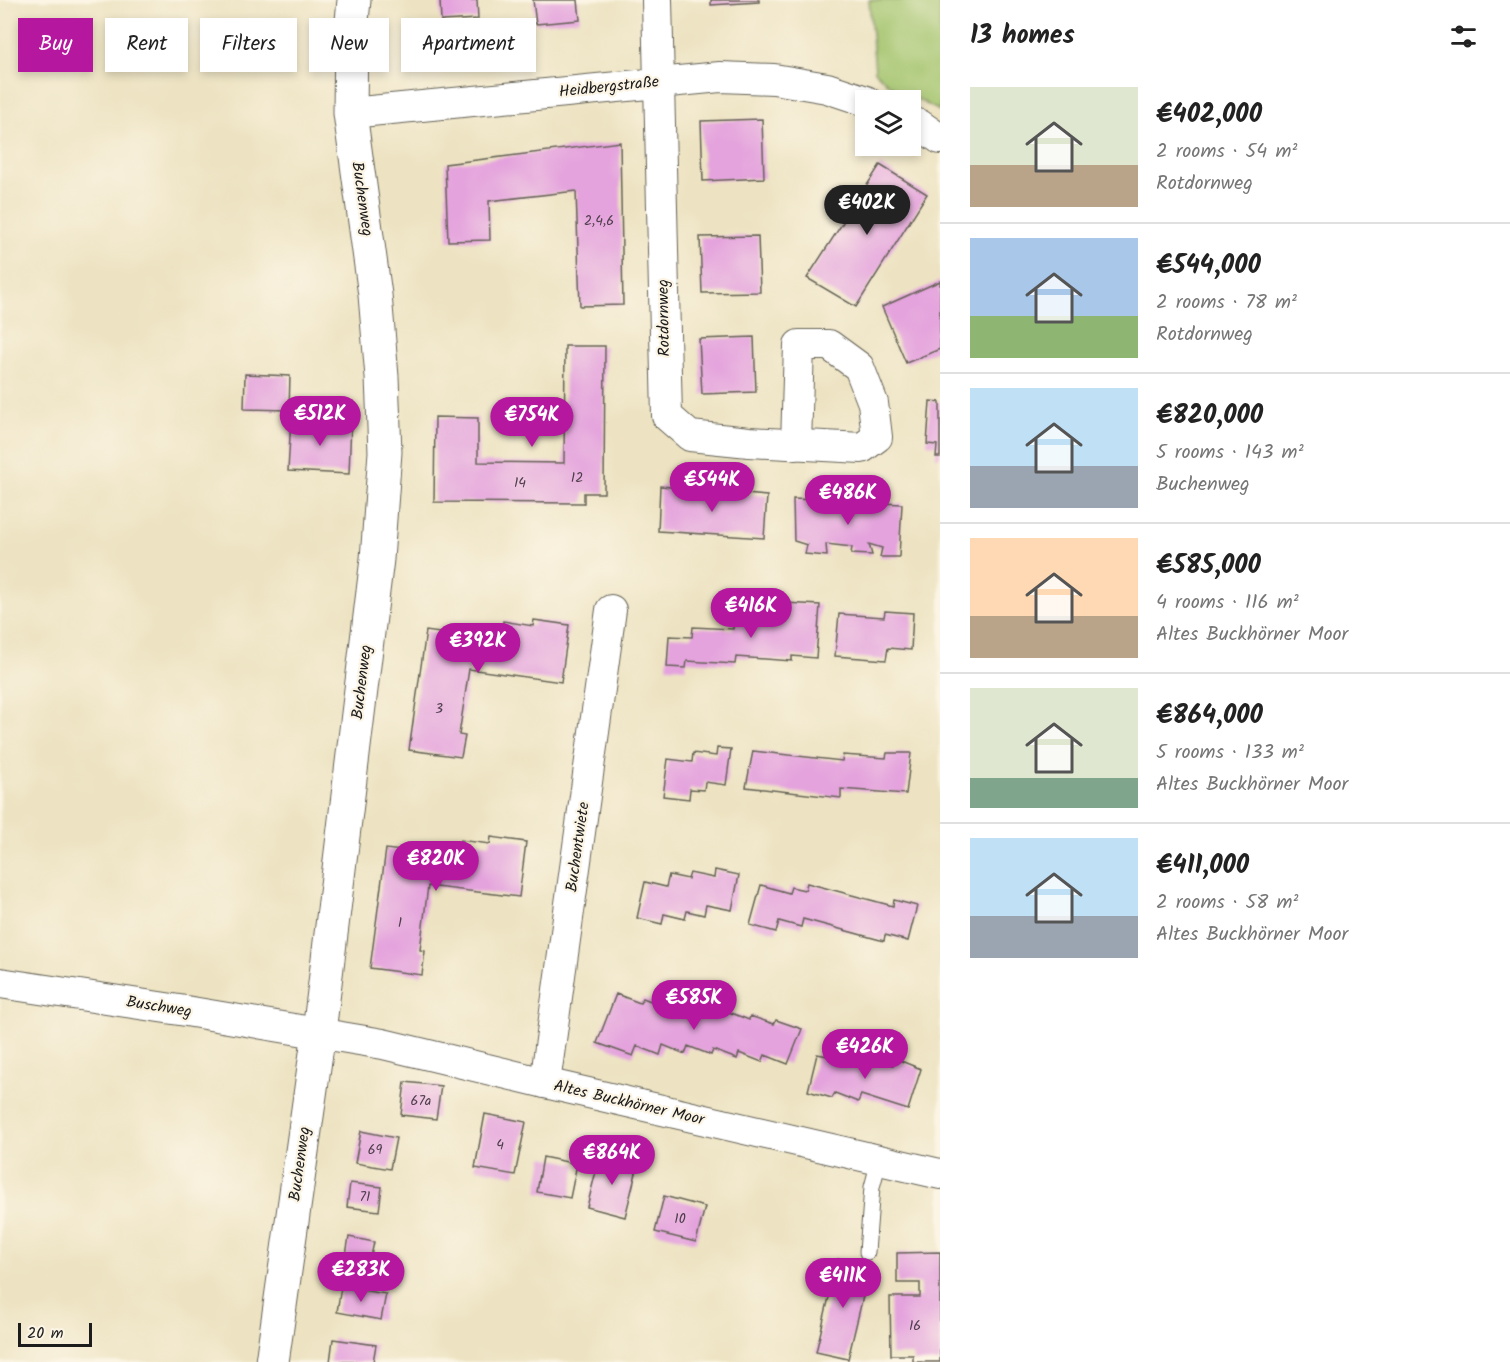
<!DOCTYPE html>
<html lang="en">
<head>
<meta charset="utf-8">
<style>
  body { margin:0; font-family:Kalam,sans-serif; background:#f2f2f2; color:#222; height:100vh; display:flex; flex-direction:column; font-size:22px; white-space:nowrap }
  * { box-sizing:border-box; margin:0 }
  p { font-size:20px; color:#767676 }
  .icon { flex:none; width:33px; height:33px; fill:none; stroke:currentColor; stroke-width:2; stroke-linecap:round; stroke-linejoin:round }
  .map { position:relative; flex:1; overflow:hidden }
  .side { display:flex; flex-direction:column; background:#fff; width:570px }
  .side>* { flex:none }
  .hud { position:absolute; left:18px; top:18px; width:570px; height:54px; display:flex; gap:12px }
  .controls { position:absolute; left:855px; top:90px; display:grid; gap:12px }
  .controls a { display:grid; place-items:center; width:66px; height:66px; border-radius:0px; background:#fff; box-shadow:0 3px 9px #0003; font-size:30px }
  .scale { position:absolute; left:18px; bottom:15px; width:74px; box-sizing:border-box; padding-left:6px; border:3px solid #1c1c1c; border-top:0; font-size:16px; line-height:21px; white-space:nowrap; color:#1c1c1c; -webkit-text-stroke:4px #fcf5e5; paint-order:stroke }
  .price { position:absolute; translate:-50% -51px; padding:0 14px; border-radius:21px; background:#b5179e; color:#fff; font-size:20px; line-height:39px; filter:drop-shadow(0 2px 3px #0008) }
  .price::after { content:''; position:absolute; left:50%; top:36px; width:18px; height:14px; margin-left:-9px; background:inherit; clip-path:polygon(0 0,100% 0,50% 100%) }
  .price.current { background:#222; color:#fff }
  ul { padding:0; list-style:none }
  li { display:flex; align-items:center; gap:18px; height:150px; padding:0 30px }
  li+li { border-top:2px solid #e0e0e0 }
  li span { display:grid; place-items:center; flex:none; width:168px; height:120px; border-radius:0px; color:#555 }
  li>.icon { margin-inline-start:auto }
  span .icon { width:72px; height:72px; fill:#fffc; stroke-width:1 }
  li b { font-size:26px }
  h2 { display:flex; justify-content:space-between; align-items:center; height:72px; padding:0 30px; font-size:26px }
  .chip { padding:0 21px; border-radius:0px; background:#fff; box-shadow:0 3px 9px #0003; font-size:21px; line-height:54px }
  .chip.current { background:#b5179e; color:#fff }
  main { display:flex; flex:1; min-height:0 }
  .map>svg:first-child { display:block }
  .green { fill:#a4c56e; stroke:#607045; stroke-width:1.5 }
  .building { fill:#e4a3dd }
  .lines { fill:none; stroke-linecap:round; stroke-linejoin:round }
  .service-casing { stroke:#656256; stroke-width:17 }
  .minor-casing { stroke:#656256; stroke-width:32 }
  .tertiary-casing { stroke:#656256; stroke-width:35 }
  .service { stroke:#fff; stroke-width:15 }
  .minor { stroke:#fff; stroke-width:30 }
  .tertiary { stroke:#fff; stroke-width:33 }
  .labels { text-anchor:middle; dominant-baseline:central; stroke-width:4.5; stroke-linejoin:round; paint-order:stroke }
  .number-label { font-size:14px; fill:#4e3e4c }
  .street-label { font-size:16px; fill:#1c1c1c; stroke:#fcf5e5 }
</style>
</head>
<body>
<main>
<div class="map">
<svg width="940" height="1362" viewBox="0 0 940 1362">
  <rect width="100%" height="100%" fill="#fcf5e5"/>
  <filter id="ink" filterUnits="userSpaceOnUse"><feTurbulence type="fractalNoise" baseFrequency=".0167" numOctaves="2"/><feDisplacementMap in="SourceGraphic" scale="12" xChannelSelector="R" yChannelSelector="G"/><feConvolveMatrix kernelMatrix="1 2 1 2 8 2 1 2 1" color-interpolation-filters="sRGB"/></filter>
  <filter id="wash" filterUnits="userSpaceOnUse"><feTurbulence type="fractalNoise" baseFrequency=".008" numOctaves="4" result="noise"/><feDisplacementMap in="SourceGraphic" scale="24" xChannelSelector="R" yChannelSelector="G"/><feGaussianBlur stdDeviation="1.35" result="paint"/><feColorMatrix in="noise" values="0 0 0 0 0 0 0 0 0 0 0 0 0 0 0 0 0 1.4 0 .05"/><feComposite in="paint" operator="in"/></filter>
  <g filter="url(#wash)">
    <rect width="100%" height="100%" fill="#ede3c2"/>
    <polygon class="green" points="869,0 940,0 940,111 889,85 875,71"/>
    <g id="blocks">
      <g class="building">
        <polygon points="440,0 477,0 478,19 441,21"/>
        <polygon points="533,0 578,0 580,20 536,24"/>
        <polygon points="711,0 759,0 759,2 711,5"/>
        <polygon points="762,119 764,178 703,181 701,121"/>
        <polygon points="620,142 623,305 580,306 576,191 489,201 490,240 448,241 445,164"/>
        <polygon points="880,165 927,194 856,307 807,278"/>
        <polygon points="758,236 760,292 702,293 700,237"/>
        <polygon points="940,281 940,349 906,363 882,307"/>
        <polygon points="754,337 756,392 702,394 699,339"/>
        <polygon points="565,346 605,346 604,493 584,493 584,503 434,502 435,417 478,418 478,462 564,463"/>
        <polygon points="245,374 290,376 289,410 244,409"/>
        <polygon points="930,401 940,402 940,457 936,457 937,445 927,444"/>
        <polygon points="291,419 351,422 349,474 288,471"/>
        <polygon points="660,486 767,496 764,538 658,531"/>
        <polygon points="793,499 902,504 899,557 880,557 882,548 869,544 872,555 851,554 852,547 826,544 827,556 805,554 807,545 794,541"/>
        <polygon points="785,603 820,605 816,658 792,656 792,661 736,657 735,664 687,661 686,668 667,667 669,636 692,637 693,627 733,629 734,615 784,618"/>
        <polygon points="885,611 913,613 911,650 888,648 886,660 835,656 839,614 884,617"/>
        <polygon points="534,620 569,625 561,682 469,669 459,735 465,736 461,757 409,750 426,631 475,638 477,624 502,628 503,621 533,626"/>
        <polygon points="717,748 731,749 726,785 705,782 704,790 690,789 689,799 663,796 668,759 692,762 693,753 716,756"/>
        <polygon points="753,751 842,761 843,755 886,758 887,753 911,753 906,794 841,789 841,798 746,787"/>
        <polygon points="491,837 526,842 519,897 428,886 420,950 425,951 422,975 370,968 386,849 432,855 434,843 460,846 460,840 490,844"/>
        <polygon points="715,870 739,875 732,910 706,905 704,915 687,911 685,919 664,914 662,924 637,918 645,882 666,887 669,875 688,879 690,873 714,878"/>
        <polygon points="807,883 893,906 894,900 917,906 908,941 885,935 884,941 803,919 801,927 779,921 776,932 750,925 761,885 789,893 791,887 805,890"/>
        <polygon points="616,994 640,1003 643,998 668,1008 670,1002 694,1011 695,1007 719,1015 721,1009 749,1020 750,1016 774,1024 776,1020 802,1029 788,1064 765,1055 762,1062 739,1053 737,1059 713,1050 711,1055 688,1046 685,1054 663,1045 660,1055 637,1046 633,1056 597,1043"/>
        <polygon points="817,1054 867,1063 868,1055 893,1065 896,1059 921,1069 908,1110 861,1095 858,1102 835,1093 832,1098 808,1091"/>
        <polygon points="405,1082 441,1086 436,1119 401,1115"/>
        <polygon points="485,1114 526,1122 515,1175 475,1168"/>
        <polygon points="361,1131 396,1138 390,1169 355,1163"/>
        <polygon points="600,1155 638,1165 625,1217 587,1207"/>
        <polygon points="543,1157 577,1164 570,1198 537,1192"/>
        <polygon points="350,1183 382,1187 379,1211 347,1207"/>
        <polygon points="664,1196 705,1207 696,1242 655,1232"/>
        <polygon points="349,1237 374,1242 368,1271 344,1267"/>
        <polygon points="940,1252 940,1362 913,1362 913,1355 891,1355 890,1297 920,1297 920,1283 897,1283 897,1253"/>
        <polygon points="838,1259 870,1267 848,1359 816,1352"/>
        <polygon points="341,1287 386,1294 381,1320 337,1312"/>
        <polygon points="333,1339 376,1345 373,1362 330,1362"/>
      </g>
    </g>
  </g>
  <g filter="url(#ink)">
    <use href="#blocks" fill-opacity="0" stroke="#656256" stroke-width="1.5"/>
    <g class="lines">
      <g class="service-casing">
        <polyline id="service" points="867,1252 872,1187 879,1161"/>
      </g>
      <g class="minor-casing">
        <g id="minor">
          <polyline points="657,0 667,416 690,436 749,442 862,448 877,437 873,403 859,367 829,345 799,345 796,445"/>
          <polyline points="350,113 720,77 774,79 827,88 866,101"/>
          <polyline points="910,121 920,125 940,139"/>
          <polyline points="0,983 186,1011 383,1044 545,1083 940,1174"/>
          <polyline points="545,1083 611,610"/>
        </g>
      </g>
      <g class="tertiary-casing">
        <polyline id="tertiary" points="272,1362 319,1032 377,559 385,452 382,377 375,295 350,113 351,31 354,0"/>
      </g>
      <use href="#service" class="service"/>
      <use href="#minor" class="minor"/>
      <use href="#tertiary" class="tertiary"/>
    </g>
  </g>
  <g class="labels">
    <g class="number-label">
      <text x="599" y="221">2,4,6</text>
      <text x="577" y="478">12</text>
      <text x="520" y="483">14</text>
      <text x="439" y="709">3</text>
      <text x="400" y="923">1</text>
      <text x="421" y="1101">67a</text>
      <text x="500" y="1145">4</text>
      <text x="375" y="1150">69</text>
      <text x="365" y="1197">71</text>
      <text x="680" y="1219">10</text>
      <text x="915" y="1326">16</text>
    </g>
    <g class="street-label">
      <text transform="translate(609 87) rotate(-6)">Heidbergstraße</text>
      <text transform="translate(362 199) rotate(82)">Buchenweg</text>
      <text transform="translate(664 318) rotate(-91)">Rotdornweg</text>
      <text transform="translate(362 682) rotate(-83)">Buchenweg</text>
      <text transform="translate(578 847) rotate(-82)">Buchentwiete</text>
      <text transform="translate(159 1007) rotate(9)">Buschweg</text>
      <text transform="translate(629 1103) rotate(13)">Altes Buckhörner Moor</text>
      <text transform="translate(300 1164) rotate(-82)">Buchenweg</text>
    </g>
  </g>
</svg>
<div class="controls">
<a><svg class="icon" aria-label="layers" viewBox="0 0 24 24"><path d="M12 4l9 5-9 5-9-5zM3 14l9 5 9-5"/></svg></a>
</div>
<div class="scale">20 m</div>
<b class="price current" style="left:867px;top:236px">€402K</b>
<b class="price" style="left:320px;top:447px">€512K</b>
<b class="price" style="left:532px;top:448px">€754K</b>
<b class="price" style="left:712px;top:513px">€544K</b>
<b class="price" style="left:848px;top:526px">€486K</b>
<b class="price" style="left:751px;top:639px">€416K</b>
<b class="price" style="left:478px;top:674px">€392K</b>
<b class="price" style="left:436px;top:892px">€820K</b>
<b class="price" style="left:694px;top:1031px">€585K</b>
<b class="price" style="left:865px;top:1080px">€426K</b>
<b class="price" style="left:612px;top:1186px">€864K</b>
<b class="price" style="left:361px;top:1303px">€283K</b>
<b class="price" style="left:843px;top:1309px">€411K</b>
<div class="hud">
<a class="chip current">Buy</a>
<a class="chip">Rent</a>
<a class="chip">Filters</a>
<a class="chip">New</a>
<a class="chip">Apartment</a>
</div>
</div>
<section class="side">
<h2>13 homes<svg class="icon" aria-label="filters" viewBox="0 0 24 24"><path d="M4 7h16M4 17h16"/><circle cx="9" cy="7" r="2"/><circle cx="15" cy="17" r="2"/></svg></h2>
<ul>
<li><span style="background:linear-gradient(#dfe7d0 65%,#b9a48a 0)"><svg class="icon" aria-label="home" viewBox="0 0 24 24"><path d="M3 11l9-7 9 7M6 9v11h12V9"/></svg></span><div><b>€402,000</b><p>2 rooms · 54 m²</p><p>Rotdornweg</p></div></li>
<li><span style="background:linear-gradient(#a9c7e8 65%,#8fb573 0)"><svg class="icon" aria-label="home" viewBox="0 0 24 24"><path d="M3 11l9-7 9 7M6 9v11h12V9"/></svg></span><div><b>€544,000</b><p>2 rooms · 78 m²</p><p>Rotdornweg</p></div></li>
<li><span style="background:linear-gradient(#bfe0f5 65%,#9aa5b1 0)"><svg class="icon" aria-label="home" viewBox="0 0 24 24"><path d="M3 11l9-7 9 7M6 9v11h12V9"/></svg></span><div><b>€820,000</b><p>5 rooms · 143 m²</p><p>Buchenweg</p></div></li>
<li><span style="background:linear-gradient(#ffd9b3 65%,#b9a48a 0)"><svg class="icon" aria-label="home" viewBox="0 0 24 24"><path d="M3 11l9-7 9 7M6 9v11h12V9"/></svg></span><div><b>€585,000</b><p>4 rooms · 116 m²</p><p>Altes Buckhörner Moor</p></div></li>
<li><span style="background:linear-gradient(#dfe7d0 75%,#7fa58c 0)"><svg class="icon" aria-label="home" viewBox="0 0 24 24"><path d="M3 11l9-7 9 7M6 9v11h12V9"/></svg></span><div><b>€864,000</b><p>5 rooms · 133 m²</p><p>Altes Buckhörner Moor</p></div></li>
<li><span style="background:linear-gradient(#bfe0f5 65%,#9aa5b1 0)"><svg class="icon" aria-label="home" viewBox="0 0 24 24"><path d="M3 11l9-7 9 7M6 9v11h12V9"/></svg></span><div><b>€411,000</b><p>2 rooms · 58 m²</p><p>Altes Buckhörner Moor</p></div></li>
</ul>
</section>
</main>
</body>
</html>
